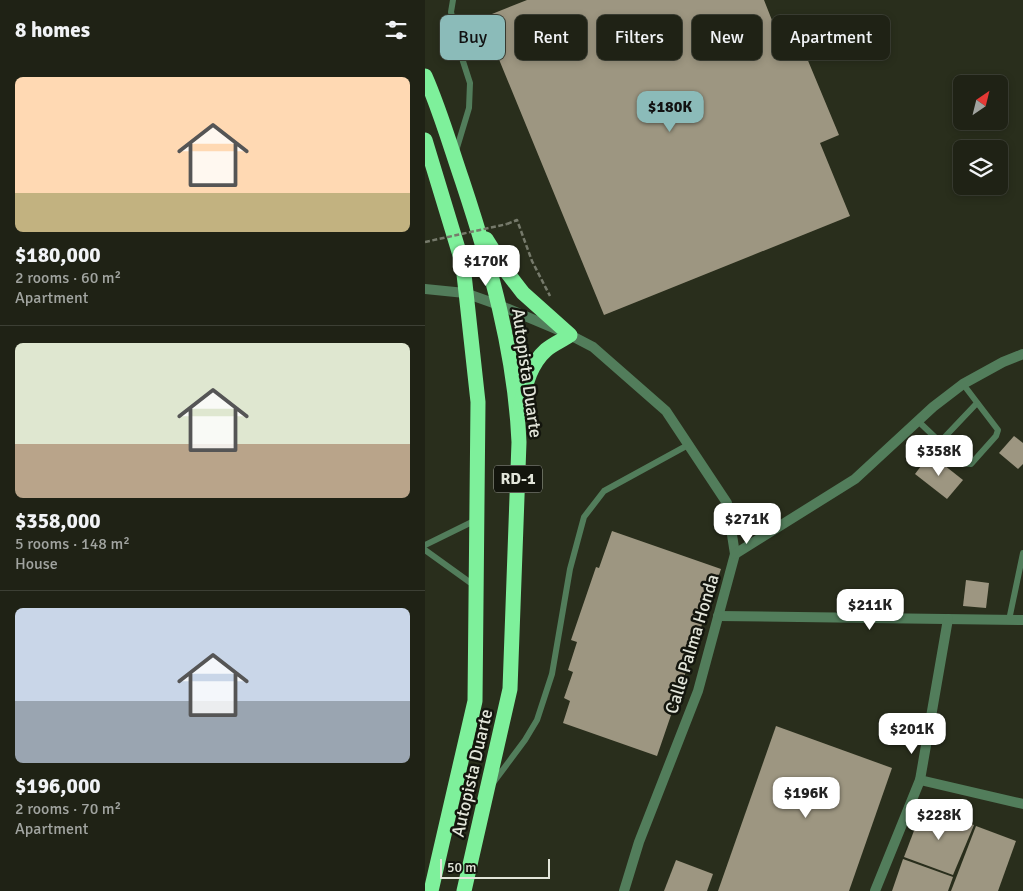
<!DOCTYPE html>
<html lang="en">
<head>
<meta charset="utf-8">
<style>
  body { margin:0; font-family:Signika,sans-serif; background:#2c2f22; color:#f1f3f6; height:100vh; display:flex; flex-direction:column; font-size:19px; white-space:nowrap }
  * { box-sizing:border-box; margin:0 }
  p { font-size:16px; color:#a1a4a0 }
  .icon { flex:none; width:28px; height:28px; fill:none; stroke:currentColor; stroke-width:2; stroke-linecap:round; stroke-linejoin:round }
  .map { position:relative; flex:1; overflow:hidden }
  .drawer { display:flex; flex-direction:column; background:#1f2215; width:425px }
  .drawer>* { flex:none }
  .guide { position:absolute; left:15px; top:15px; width:475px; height:45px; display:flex; gap:10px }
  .needle { width:32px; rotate:35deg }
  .tools { position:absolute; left:528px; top:75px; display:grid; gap:10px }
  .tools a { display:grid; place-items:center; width:55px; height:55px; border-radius:8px; background:#1f2215; box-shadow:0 2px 8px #0003,0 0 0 1px #3c3f34; font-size:25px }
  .scale { position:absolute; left:15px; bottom:12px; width:110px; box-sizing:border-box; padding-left:5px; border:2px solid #e2e5da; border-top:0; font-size:14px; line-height:18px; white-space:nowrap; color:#e2e5da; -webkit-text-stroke:4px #13150d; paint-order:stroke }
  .price { position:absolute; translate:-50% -42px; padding:0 11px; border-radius:10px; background:#fff; color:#222; font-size:16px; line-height:32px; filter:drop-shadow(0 1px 2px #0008) }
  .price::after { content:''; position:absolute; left:50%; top:30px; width:15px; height:11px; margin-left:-8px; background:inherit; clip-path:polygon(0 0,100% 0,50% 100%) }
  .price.active { background:#8bbbb9; color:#111 }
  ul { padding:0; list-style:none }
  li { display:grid; align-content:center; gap:10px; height:265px; padding:0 15px }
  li+li { border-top:1px solid #3c3f34 }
  li span { display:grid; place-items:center; height:155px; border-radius:8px; color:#555 }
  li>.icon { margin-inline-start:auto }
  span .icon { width:90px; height:90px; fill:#fffc; stroke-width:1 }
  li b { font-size:21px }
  h2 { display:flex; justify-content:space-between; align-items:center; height:60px; padding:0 15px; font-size:21px }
  .tag { padding:0 18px; border-radius:8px; background:#1f2215; box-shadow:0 2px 8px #0003,0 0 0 1px #3c3f34; font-size:18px; line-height:45px }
  .tag.active { background:#8bbbb9; color:#111 }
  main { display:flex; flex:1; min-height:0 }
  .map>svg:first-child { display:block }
  .building { fill:#9d9681 }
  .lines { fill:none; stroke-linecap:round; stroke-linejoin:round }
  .path { stroke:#767a6b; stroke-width:2.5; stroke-dasharray:5 2.5; stroke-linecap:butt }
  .service { stroke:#527d5b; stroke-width:6 }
  .minor { stroke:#527d5b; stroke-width:10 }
  .motorway { stroke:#7ef09b; stroke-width:15 }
  .path-bridge { stroke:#767a6b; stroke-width:2.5; stroke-dasharray:5 2.5; stroke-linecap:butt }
  .labels { text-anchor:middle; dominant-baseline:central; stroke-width:5; stroke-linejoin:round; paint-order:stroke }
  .shield { fill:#13150d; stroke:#a4a79c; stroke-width:1 }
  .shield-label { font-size:16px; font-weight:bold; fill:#e2e5da }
  .street-label { font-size:18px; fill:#e2e5da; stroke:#13150d }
</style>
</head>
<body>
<main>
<section class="drawer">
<h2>8 homes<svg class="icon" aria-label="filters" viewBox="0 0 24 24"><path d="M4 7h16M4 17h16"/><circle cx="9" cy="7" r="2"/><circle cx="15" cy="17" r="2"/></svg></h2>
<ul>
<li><span style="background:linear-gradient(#ffd9b3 75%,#c2b280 0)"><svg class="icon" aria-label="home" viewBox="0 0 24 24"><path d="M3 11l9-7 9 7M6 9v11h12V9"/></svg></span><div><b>$180,000</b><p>2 rooms · 60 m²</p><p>Apartment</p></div></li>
<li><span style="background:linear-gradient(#dfe7d0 65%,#b9a48a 0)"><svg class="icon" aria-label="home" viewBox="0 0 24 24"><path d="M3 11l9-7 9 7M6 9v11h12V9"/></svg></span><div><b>$358,000</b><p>5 rooms · 148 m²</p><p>House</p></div></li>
<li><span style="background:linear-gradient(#c9d6e8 60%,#9aa5b1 0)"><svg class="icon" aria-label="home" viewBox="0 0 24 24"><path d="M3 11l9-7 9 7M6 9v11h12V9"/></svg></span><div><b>$196,000</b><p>2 rooms · 70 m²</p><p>Apartment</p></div></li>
</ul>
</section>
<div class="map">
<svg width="598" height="891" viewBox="0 0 598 891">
  <rect width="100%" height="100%" fill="#292e1c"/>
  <g class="building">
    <polygon points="102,0 339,0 352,33 369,27 414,135 395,143 425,216 179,315 57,18"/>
    <polygon points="589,436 598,443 598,464 593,469 574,453"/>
    <polygon points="505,454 538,480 522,499 490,474"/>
    <polygon points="187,531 296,569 232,756 138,723 145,701 139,698 148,672 143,670 152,642 146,640 171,567 174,568"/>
    <polygon points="541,580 564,583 561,608 538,606"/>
    <polygon points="351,726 467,768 424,891 293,891"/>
    <polygon points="498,807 549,825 528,875 479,857"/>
    <polygon points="551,826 591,841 573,891 526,891"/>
    <polygon points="478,859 528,877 523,891 467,891"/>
    <polygon points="251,860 288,874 282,891 239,891"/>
  </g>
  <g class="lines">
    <polyline class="path" points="82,224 92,220 107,261 125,296"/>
    <g class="service">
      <polyline points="28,0 26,12 35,52 45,83 44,108 31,151"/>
      <polyline points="493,421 537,463 546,464 571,436 573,430 538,384"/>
      <polyline points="515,442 552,403"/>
      <polyline points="0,545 51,520"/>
      <polyline points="0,550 50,586"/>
      <polyline points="584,620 598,553"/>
      <polyline points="68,783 100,740 112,720 127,674 145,569 159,517 179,491 263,445"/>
    </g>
    <g class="minor">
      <polyline points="0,289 40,293 74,305 145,335 168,347 241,411 302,503 310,554 273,691 214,842 199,891"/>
      <polyline points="310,554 430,479 508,407 538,384 578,362 598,354"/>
      <polyline points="293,616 598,620"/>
      <polyline points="495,780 598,804"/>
      <polyline points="450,891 495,780 523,619"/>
    </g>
    <g class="motorway">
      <path d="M0,76c15,34 25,69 37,104 28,84 53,172 57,262l-9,247 -46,202"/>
      <polyline points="0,140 38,265 53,402 50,701 6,891"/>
      <path d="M61,239l20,32 17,22 47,42c-7,5 -17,9 -24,15 -17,15 -21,38 -26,58"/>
    </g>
    <polyline class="path-bridge" points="0,242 82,224"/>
  </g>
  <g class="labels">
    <rect class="shield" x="69" y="465.5" width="48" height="27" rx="4"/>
    <g class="shield-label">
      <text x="93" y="479">RD-1</text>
    </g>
    <g class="street-label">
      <text transform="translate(102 373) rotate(82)">Autopista Duarte</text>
      <text transform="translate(267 644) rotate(-73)">Calle Palma Honda</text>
      <text transform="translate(47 773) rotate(-77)">Autopista Duarte</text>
    </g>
  </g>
</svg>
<div class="tools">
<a><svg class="needle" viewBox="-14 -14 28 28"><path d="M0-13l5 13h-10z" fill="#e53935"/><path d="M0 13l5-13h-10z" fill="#a1a4a0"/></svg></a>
<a><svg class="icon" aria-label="layers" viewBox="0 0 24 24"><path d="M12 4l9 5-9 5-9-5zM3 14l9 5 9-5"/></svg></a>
</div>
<div class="scale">50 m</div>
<b class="price active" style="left:245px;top:133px">$180K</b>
<b class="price" style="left:61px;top:287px">$170K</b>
<b class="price" style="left:514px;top:477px">$358K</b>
<b class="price" style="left:322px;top:545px">$271K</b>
<b class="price" style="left:445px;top:631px">$211K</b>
<b class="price" style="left:487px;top:755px">$201K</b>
<b class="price" style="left:381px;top:819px">$196K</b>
<b class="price" style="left:514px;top:841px">$228K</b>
<div class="guide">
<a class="tag active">Buy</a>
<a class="tag">Rent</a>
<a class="tag">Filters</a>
<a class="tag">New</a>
<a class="tag">Apartment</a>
</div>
</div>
</main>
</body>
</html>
